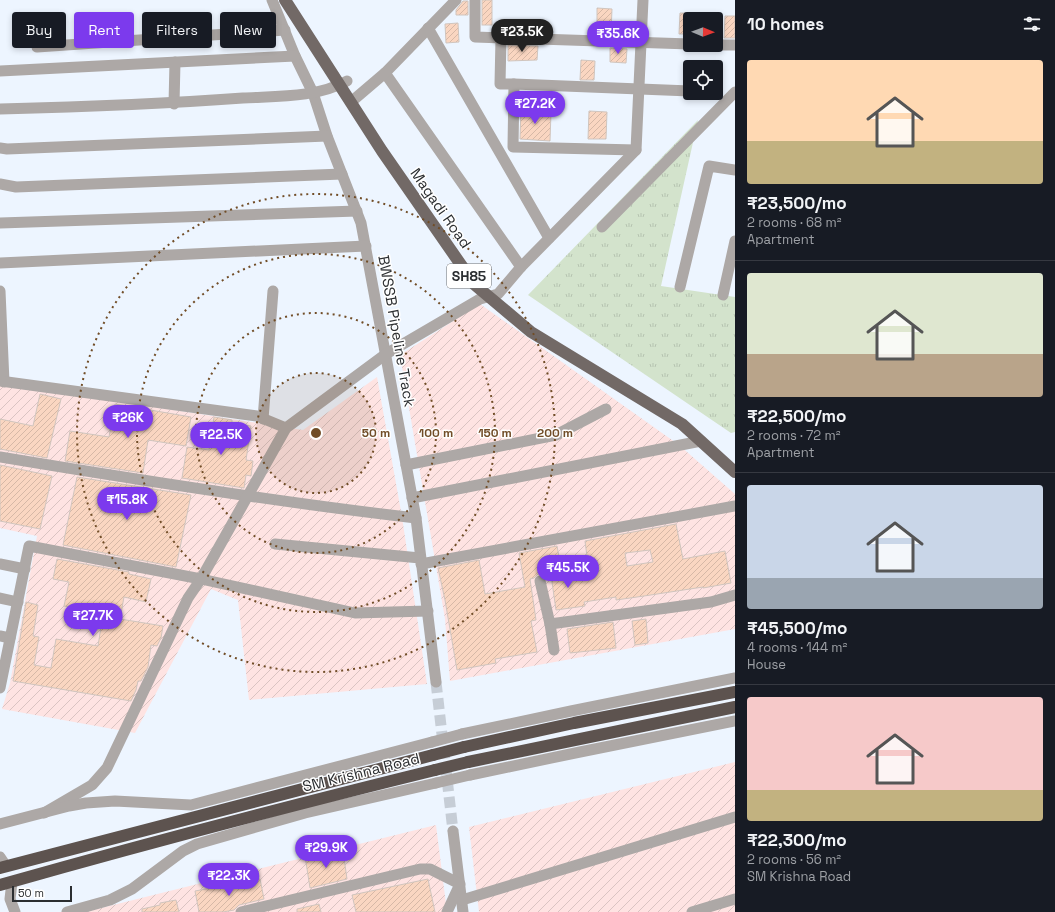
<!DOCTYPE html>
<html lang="en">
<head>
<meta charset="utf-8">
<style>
  body { margin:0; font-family:"Space Grotesk",sans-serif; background:#242831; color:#f1f3f6; height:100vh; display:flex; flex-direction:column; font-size:15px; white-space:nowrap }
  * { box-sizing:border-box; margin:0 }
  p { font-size:13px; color:#9ea1a6 }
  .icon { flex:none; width:22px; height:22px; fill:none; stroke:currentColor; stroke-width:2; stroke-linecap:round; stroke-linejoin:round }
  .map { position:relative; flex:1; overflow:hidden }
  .side { display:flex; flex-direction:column; background:#171b24; width:320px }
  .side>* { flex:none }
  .banner { position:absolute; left:12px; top:12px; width:380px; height:36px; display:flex; gap:8px }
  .needle { width:26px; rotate:91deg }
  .controls { position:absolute; left:683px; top:12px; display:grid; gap:8px }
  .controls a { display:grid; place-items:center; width:40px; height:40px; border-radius:4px; background:#171b24; box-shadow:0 2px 6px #0003; font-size:20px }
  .scale { position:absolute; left:12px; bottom:10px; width:60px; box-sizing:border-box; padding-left:4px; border:2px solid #2b2e31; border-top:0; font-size:11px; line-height:14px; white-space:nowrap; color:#2b2e31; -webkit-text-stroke:3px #fff; paint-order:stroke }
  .price { position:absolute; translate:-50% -34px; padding:0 9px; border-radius:14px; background:#7c3aed; color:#fff; font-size:13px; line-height:26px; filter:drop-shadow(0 1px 2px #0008) }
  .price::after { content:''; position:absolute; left:50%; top:24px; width:12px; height:9px; margin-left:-6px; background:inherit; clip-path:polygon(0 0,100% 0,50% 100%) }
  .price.current { background:#222; color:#fff }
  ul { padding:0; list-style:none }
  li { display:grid; align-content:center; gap:8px; height:212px; padding:0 12px }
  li+li { border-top:1px solid #363941 }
  li span { display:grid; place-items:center; height:124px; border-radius:4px; color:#555 }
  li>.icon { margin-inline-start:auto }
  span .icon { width:72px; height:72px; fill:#fffc; stroke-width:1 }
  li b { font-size:17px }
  h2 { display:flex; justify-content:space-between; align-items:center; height:48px; padding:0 12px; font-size:17px }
  .chip { padding:0 14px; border-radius:4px; background:#171b24; box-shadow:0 2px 6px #0003; font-size:14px; line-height:36px }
  .chip.current { background:#7c3aed; color:#fff }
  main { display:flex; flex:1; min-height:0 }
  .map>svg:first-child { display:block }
  .industrial { fill:url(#industrial-furrows) }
  .grass { fill:url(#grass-tufts) }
  .building { fill:url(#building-hatch); stroke:#d0c5be; fill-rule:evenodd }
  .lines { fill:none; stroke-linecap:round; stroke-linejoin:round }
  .minor-tunnel { stroke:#c6cdd6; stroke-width:11; stroke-dasharray:11 5.5; stroke-linecap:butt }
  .minor { stroke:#ada8a6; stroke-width:11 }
  .major { stroke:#726966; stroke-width:12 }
  .highway { stroke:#5d534f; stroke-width:12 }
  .minor-bridge { stroke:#ada8a6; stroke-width:11 }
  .highway-bridge { stroke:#5d534f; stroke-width:12 }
  .ring { fill:none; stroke:#714d27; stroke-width:2; stroke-dasharray:2 4 }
  .labels { text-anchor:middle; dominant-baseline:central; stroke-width:3; stroke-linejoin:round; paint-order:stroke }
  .shield { fill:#fff; stroke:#6b6d6f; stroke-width:1 }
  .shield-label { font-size:14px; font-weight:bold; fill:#2b2e31 }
  .street-label { font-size:15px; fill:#2b2e31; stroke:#fff }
  .centre { fill:#714d27; stroke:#fff; stroke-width:2 }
  .ring-label { font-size:12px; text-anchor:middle; font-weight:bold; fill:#714d27; stroke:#fff; stroke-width:3; stroke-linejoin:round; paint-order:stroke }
</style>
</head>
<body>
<main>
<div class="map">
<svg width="735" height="912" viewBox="0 0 735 912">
  <defs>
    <pattern id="industrial-furrows" width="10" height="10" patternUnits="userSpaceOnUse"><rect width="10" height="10" fill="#fee3e2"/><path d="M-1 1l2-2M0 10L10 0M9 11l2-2" fill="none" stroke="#dac3c2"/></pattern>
    <pattern id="grass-tufts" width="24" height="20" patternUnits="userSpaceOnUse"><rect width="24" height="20" fill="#d3e3cc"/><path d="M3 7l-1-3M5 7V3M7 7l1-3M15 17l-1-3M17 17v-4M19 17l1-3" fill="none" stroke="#b5c3b0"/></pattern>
    <pattern id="building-hatch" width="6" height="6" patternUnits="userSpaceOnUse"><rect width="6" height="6" fill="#fad6c1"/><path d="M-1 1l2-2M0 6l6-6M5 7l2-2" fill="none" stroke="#d6b8a6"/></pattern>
  </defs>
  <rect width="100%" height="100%" fill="#edf5ff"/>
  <g class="industrial">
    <polygon points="480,304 679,445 735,494 735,629 450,681 445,619 400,355"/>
    <polygon points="377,377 402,517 427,684 249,700 238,600 211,589 135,733 2,709 10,683 37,536 0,528 0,383 303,430"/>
    <polygon points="735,762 735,912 479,912 469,827"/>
    <polygon points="436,825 447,912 85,912"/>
  </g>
  <polygon class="grass" points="698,120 661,286 735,297 735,432 731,433 528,295"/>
  <g class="building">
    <rect x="482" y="0" width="10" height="25"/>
    <polygon points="463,1 468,1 468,15 456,15 456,10"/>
    <polygon points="597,8 612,9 611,33 597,33"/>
    <polygon points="680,13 690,13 690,34 679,34"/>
    <polygon points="725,16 735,16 735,38 724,38"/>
    <polygon points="458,23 459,42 446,43 445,24"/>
    <polygon points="508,45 538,46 537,60 508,61"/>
    <polygon points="610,48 627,49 626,63 610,62"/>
    <polygon points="581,60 595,61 594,80 580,80"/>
    <polygon points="521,109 533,110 533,112 551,112 550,141 520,139"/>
    <polygon points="589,111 607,112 606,139 588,139"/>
    <polygon points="40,394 61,399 47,458 0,449 0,419 33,426"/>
    <polygon points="115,404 191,417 186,446 148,440 143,473 65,461 70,431 109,437"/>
    <polygon points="214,417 232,420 232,423 251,426 246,460 253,461 251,476 246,475 244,488 182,478 187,447 209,450"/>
    <polygon points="0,465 52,476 40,529 0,521"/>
    <polygon points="77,477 191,495 176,567 63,545"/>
    <path d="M676,524l7,35 42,-8 6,32 -28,5v-1l-59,9 -28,4v-3l-32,5 1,4 -29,4 -5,-35 -6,1 -3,-2h-4l-4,4 -4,1 6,41 -5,1 6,31 -42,7 1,4 -39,7 -12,-70 -7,-32 41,-8 6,34 40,-7 -6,-34 38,-7 6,32 20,-3 -1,-2 7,-1 -4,-31zM650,550l3,12 -26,4 -2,-13z"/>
    <polygon points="57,559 129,572 129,574 151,579 146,602 124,597 120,619 163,626 161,638 157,646 151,645 148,667 141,681 138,681 136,690 131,701 13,681 26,602 38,605 33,636 39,637 34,665 51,668 56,639 98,646 103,614 64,606 69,582 53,579"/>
    <polygon points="646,619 648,643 635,645 632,621"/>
    <polygon points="613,622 616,648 570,653 567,629"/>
    <polygon points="343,851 347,879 310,888 305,856"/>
    <polygon points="260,879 264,899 239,905 234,910 223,912 199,912 195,891"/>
    <polygon points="428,879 435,912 356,912 352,895"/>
    <polygon points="176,900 179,912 142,912 142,909 160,905 160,903"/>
    <polygon points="319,904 321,912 297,912 297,909"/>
  </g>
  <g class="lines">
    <polyline class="minor-tunnel" points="436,682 453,831"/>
    <g class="minor">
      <polyline points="272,0 295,56 313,93 327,136 361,223 416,518 436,682"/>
      <polyline points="475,0 475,37 690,44"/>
      <polyline points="428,28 549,238"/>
      <polyline points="501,38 500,84 514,84 513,147 636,150"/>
      <polyline points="716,45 735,45"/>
      <polyline points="37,47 285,30"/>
      <polyline points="0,71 295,56"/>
      <polyline points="385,73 521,267"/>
      <polyline points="514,84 690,91"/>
      <polyline points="351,102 385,73 456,0"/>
      <polyline points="174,104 175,62"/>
      <path d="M0,109c81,-2 162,-5 243,-11 34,-2 73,0 104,-17"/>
      <polyline points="0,148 7,149 327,136"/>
      <polyline points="0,184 16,187 342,174"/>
      <polyline points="0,223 357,211"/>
      <polyline points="602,227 735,92"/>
      <polyline points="0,263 366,246"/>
      <polyline points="680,287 709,166 735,170"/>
      <polyline points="0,291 4,382"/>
      <polyline points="723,295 735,241"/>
      <polyline points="0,381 257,416 286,428"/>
      <polyline points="263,419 273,291"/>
      <path d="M0,457c138,23 276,45 416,61"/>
      <polyline points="406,465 556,435 606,409"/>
      <polyline points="412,498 701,441"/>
      <polyline points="275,544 420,558"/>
      <polyline points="0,564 25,569"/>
      <polyline points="421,564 735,506"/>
      <polyline points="540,581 550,624 554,650"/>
      <polyline points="0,598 18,602"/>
      <polyline points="550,624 711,602 735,595"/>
      <polyline points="0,636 10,638"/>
      <polyline points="0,688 29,546 201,579 355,613 428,611"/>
      <polyline points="462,734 571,711 735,678"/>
      <polyline points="470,775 580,752 735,721"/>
      <polyline points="44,813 92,785 107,768 188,598 201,579 286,428 386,354 480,299 498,294 521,267 636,150 643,0"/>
      <polyline points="0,824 69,806 86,803 115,801 191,805 432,742"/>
      <polyline points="453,831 463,912"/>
      <polyline points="0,857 6,866"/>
      <polyline points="12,882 10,899 15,912"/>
      <polyline points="462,900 735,817"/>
      <polyline points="67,912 110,900 132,889 183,851 197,844 305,813 436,783"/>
      <polyline points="241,912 420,869 430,869 460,884 447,912"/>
      <polyline points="692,912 735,899"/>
    </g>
    <polyline class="major" points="285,0 382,151 475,285 531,332 682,424 735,472"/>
    <g class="highway">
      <polyline points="464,747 574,723 735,692"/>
      <polyline points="468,762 735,707"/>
      <polyline points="0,868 433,755"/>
      <path d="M0,885c144,-41 289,-79 435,-115"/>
    </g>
    <g class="minor-bridge">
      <polyline points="432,742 462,734"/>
      <polyline points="436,783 470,775"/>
    </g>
    <g class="highway-bridge">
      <polyline points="433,755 464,747"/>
      <polyline points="435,770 468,762"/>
    </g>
  </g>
  <circle cx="316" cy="433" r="60" fill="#714d27" fill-opacity=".12"/>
  <g class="ring">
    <circle cx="316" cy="433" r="60"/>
    <circle cx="316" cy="433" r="120"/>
    <circle cx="316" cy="433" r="179"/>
    <circle cx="316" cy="433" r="239"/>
  </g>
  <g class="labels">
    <rect class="shield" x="447" y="264" width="44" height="24" rx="3"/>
    <g class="shield-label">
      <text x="469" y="276">SH85</text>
    </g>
    <g class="street-label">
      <text transform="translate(441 208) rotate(55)">Magadi Road</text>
      <text transform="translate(397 331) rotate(80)">BWSSB Pipeline Track</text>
      <text transform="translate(361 772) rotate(-14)">SM Krishna Road</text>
    </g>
  </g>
  <circle cx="316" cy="433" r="6" class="centre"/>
  <g class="ring-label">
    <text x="376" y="437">50 m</text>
    <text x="436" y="437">100 m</text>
    <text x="495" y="437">150 m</text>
    <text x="555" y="437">200 m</text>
  </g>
</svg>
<div class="controls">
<a><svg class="needle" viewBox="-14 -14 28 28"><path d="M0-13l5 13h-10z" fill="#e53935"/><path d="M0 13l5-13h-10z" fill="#9ea1a6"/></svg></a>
<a><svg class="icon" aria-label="locate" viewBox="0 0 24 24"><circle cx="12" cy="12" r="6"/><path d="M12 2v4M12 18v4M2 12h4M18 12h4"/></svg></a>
</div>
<div class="scale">50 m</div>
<b class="price current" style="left:522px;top:53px">₹23.5K</b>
<b class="price" style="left:618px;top:55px">₹35.6K</b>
<b class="price" style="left:535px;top:125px">₹27.2K</b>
<b class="price" style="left:128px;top:439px">₹26K</b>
<b class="price" style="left:221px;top:456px">₹22.5K</b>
<b class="price" style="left:127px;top:521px">₹15.8K</b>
<b class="price" style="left:568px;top:589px">₹45.5K</b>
<b class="price" style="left:93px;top:637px">₹27.7K</b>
<b class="price" style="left:326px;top:869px">₹29.9K</b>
<b class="price" style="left:229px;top:897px">₹22.3K</b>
<div class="banner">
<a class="chip">Buy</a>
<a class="chip current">Rent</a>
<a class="chip">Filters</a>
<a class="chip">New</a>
</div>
</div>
<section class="side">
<h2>10 homes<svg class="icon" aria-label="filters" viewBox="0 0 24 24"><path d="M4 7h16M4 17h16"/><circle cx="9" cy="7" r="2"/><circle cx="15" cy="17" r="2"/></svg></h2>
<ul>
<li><span style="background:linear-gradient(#ffd9b3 65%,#c2b280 0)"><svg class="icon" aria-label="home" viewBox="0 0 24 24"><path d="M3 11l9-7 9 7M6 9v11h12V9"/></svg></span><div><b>₹23,500/mo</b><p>2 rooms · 68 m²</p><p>Apartment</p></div></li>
<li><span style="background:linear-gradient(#dfe7d0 65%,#b9a48a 0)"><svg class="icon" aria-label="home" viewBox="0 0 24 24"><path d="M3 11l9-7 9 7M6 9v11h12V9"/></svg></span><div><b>₹22,500/mo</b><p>2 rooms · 72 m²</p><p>Apartment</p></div></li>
<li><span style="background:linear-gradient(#c9d6e8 75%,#9aa5b1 0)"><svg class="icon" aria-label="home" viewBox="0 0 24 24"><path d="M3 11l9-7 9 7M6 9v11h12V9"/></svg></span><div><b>₹45,500/mo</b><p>4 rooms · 144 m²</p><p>House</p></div></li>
<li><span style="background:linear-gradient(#f6c9c9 75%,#c2b280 0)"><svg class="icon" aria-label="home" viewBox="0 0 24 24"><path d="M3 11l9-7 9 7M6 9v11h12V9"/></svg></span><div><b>₹22,300/mo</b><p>2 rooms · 56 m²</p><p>SM Krishna Road</p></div></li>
</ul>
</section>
</main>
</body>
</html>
